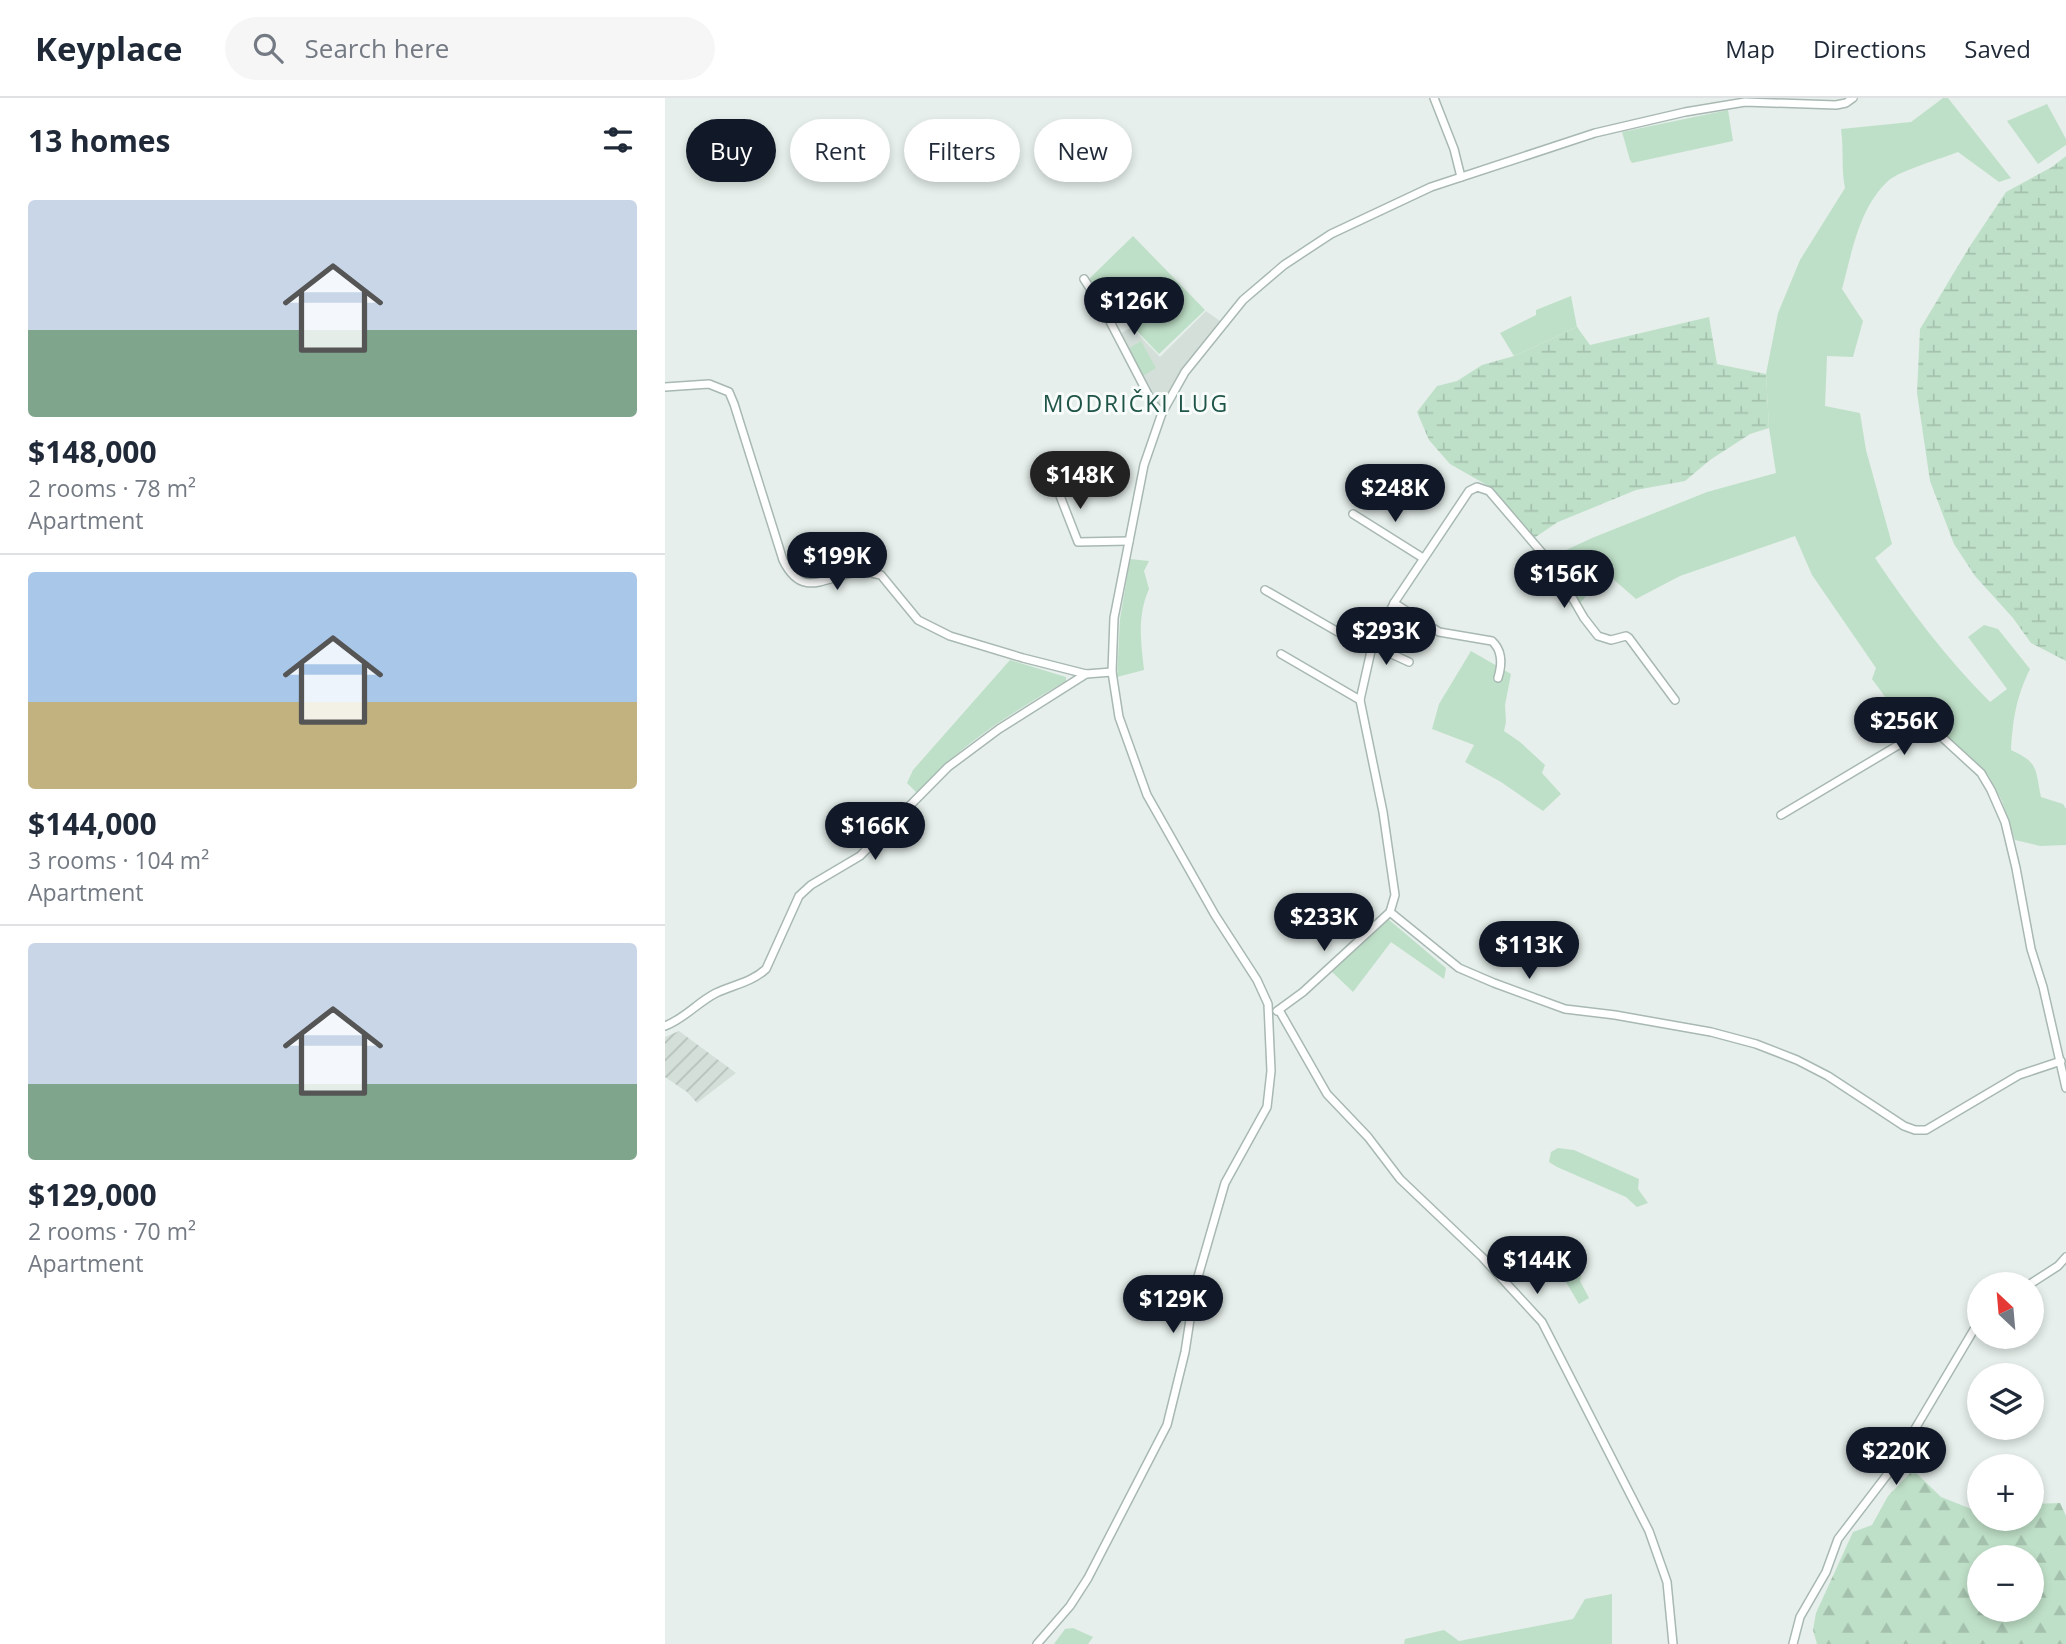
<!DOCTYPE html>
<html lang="en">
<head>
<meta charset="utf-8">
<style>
  body { margin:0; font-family:"Open Sans",sans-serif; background:#f6f6f7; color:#1f2937; height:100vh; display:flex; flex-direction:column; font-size:26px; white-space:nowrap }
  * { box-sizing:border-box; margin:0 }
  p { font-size:23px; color:#747a83 }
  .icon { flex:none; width:38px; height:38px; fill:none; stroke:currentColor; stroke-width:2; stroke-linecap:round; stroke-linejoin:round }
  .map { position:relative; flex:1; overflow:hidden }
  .details { display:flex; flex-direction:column; background:#fff; width:665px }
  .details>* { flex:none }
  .guide { position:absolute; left:21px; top:21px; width:665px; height:63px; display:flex; gap:14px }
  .needle { width:46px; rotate:334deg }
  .buttons { position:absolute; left:1302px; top:1174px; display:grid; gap:14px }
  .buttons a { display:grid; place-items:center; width:77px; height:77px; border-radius:50%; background:#fff; box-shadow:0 4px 10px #0003; font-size:35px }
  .price { position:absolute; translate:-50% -60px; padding:0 16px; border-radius:24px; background:#111827; color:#fff; font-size:23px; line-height:46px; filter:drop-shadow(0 2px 4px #0008) }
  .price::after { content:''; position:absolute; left:50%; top:42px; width:21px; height:16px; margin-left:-10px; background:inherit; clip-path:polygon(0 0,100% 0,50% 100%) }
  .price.current { background:#222; color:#fff }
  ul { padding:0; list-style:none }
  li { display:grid; align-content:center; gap:14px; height:371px; padding:0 28px }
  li+li { border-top:2px solid #e0e1e3 }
  li span { display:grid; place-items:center; height:217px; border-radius:7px; color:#555 }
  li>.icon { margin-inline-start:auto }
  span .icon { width:126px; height:126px; fill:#fffc; stroke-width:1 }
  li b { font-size:30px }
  h2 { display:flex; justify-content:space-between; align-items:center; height:84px; padding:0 28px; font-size:30px }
  .chip { padding:0 24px; border-radius:32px; background:#fff; box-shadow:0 4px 10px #0003; font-size:24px; line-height:63px }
  .chip.current { background:#111827; color:#fff }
  header { display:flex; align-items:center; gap:42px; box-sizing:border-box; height:98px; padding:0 35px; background:#fff; border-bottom:2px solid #e0e1e3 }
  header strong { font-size:33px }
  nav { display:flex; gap:38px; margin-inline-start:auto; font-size:24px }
  .search { width:490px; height:63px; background:#f6f6f7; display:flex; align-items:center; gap:18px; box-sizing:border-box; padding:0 24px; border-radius:38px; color:#747a83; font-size:26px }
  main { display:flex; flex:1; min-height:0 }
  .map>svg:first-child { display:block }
  .built { fill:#d4dfda }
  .industrial { fill:url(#industrial-furrows) }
  .green { fill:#bfe0c8 }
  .forest { fill:url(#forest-firs); fill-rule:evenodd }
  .wetland { fill:url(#wetland-marsh) }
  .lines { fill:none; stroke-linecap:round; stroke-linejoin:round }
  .minor-casing { stroke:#a8b8b2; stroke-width:10 }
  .minor { stroke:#fff; stroke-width:7 }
  .labels { text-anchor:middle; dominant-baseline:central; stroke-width:6; stroke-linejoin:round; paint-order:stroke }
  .quarter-label { font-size:23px; letter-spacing:2px; fill:#1f5548; stroke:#f7fbf9 }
</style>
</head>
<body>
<header>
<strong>Keyplace</strong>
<div class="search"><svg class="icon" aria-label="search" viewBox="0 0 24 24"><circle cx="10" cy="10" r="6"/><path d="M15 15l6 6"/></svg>Search here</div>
<nav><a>Map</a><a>Directions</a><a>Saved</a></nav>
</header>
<main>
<section class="details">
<h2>13 homes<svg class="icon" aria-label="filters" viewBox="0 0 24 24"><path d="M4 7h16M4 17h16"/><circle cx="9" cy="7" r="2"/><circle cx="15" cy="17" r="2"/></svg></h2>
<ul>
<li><span style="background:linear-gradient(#c9d6e8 60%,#7fa58c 0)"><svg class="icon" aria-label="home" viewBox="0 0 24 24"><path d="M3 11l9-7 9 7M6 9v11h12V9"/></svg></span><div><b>$148,000</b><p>2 rooms · 78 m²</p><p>Apartment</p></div></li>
<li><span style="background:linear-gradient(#a9c7e8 60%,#c2b280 0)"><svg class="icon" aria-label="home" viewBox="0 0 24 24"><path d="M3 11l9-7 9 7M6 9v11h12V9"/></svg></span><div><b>$144,000</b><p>3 rooms · 104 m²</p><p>Apartment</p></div></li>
<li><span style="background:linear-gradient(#c9d6e8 65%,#7fa58c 0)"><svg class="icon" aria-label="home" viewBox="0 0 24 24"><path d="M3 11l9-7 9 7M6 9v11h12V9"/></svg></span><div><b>$129,000</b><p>2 rooms · 70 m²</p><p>Apartment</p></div></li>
</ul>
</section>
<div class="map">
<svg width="1401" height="1546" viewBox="0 0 1401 1546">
  <defs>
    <pattern id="industrial-furrows" width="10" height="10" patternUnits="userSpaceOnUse" patternTransform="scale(1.75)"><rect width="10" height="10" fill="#d4dfda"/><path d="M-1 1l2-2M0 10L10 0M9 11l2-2" fill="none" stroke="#b6c1bc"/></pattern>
    <pattern id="forest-firs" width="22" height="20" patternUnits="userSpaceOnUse" patternTransform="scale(1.75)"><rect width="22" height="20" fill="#bfe0c8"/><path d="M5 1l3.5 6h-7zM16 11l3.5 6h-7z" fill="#a4c1ad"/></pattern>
    <pattern id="wetland-marsh" width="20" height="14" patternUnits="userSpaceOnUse" patternTransform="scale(1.75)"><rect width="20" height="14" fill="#bfe0c8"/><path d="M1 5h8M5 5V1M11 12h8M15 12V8" fill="none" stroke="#a4c1ad"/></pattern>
  </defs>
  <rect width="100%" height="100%" fill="#e6efeb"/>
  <polygon class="built" points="541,213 555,223 516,276 496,309 490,304 454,237 466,229 495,259"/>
  <polygon class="industrial" points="14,933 71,975 32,1005 22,994 0,979 0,939"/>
  <g class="green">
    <path d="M1278,0h5l63,80 -12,4 -41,-30c-15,6 -59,19 -70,29 -29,27 -36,71 -46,108l21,32 -10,36 -26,-1 -2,50 35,7 6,37 26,94 -17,14c35,52 71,100 115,144l17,-13 -39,-52 16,-12 14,4 32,40c-14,29 -17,49 -19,81 28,13 24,18 30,47l22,7 3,5v36l-26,1 -25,-6 -13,-39 -14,-26 -57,-53 -16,2 -21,-15 -22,-30 4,-11 -64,-93 -17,-39 -115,40 -44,23 -31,-27 -27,34 -11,-26 -16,-23 41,-19 115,-46 69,-19 -7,-45 -3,-54 12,-61 22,-53 45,-72c-4,-20 -1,-39 -4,-59l70,-7z"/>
    <polygon points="1382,6 1401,41 1401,47 1373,66 1342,23"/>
    <polygon points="1063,12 1068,43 967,65 965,62 957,34"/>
    <polygon points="468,138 540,212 494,256 423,182"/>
    <polygon points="906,198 912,229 849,258 835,235 871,217 871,212"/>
    <polygon points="476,243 491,270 478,278 463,251"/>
    <path d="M465,461l19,2 -5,10 5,18c-12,27 -8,52 -5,81l-27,7 3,-58z"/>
    <polygon points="806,553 846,576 840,607 841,624 839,633 855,644 880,667 877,675 896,696 878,713 836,684 800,664 809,647 767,631 774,606"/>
    <path d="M345,562l56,17v4c-56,33 -106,63 -149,112l-10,-10 6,-13z"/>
    <polygon points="723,821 781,870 779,881 726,844 688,894 663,870"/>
    <polygon points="893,1050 909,1052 974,1081 973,1091 983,1105 972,1109 961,1099 892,1069 884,1064 886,1054"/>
    <polygon points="906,1161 916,1178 915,1183 924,1200 914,1206 895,1174 897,1168"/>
    <polygon points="947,1496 947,1546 739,1546 740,1541 779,1532 794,1543 908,1521 920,1501"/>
    <polygon points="408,1530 428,1539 423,1546 389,1546 400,1531"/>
  </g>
  <path class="forest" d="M1248,1372l28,27 38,15v7h53v-15l28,-1 6,13v128h-249l-4,-14 3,-17 37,-81 19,-7 16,-29zM1314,1460h53v52h-53z"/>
  <g class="wetland">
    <polygon points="1401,58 1401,563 1366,545 1348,520 1310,478 1289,446 1265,383 1252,295 1255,231 1305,148 1341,94 1387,69"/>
    <polygon points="1044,219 1052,266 1101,276 1104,330 1085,336 1045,362 1020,383 971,392 893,424 869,440 827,390 785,366 764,342 752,314 772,288 792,283 817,267 849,258 912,229 925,247"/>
  </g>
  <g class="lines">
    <g class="minor-casing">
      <g id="minor">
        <polyline points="769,0 789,51 796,79"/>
        <polyline points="419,181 439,212 488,306 497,315"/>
        <path d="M0,289l44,-3 20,8 5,12 49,156c20,41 43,15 76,12 8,-1 15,2 22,3l37,45 32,16 73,22 63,16 26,-2"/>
        <polyline points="381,362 413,444 464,443"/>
        <polyline points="688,416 758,460"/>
        <polyline points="600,492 706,553"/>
        <path d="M729,505l45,29 53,9c11,10 10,24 6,37"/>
        <polyline points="709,548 744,564"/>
        <polyline points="616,556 695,602"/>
        <polyline points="1010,602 964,540 961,538 946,542 933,538 919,520 890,470 824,393 812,389 804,393 729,505 706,553 695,602 718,714 730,797 725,814 794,870 829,885 900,911 950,917 1046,934 1091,946 1132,962 1163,978 1239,1028 1250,1032 1261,1032 1354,977 1396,963"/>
        <polyline points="1116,717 1262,630 1268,631 1316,675 1326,692 1340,724 1351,770 1366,851 1378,889 1401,990"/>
        <polyline points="614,912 662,996 703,1039 735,1081 817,1159 877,1224 984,1433 1002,1484 1008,1546"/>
        <polyline points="612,913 638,894 725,814"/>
        <path d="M0,928c19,-7 33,-24 51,-33 17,-8 36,-11 50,-24l33,-73 12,-11 49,-29 88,-89 51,-38 87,-55"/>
        <polyline points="1365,1186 1393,1168 1401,1159"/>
        <polyline points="372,1546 405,1508 423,1480 502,1327 520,1254 530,1189 560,1085 602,1009 606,973 603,906 592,882 550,817 482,697 454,619 447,574 449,520 479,367 497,315 520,274 578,202 619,167 666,136 766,89 930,35 1020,14 1080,4 1171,7 1181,5 1188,0"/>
        <polyline points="1128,1546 1135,1519 1161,1474 1173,1441 1225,1373 1314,1223"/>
      </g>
    </g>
    <use href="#minor" class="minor"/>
  </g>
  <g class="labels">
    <g class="quarter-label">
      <text x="471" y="305">MODRIČKI LUG</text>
    </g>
  </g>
</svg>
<div class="buttons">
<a><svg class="needle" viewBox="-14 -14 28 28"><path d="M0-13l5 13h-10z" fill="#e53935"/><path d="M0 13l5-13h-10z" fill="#747a83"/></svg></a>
<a><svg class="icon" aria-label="layers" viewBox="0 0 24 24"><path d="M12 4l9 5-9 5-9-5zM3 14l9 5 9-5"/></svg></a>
<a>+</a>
<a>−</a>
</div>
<b class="price" style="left:469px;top:239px">$126K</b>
<b class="price current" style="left:415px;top:413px">$148K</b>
<b class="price" style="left:730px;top:426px">$248K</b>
<b class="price" style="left:172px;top:494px">$199K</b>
<b class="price" style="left:899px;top:512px">$156K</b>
<b class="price" style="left:721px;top:569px">$293K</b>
<b class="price" style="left:1239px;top:659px">$256K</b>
<b class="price" style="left:210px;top:764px">$166K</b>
<b class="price" style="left:659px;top:855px">$233K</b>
<b class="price" style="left:864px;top:883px">$113K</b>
<b class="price" style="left:872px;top:1198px">$144K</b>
<b class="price" style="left:508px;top:1237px">$129K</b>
<b class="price" style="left:1231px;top:1389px">$220K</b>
<div class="guide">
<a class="chip current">Buy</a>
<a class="chip">Rent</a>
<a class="chip">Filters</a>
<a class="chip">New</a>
</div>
</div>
</main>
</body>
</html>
